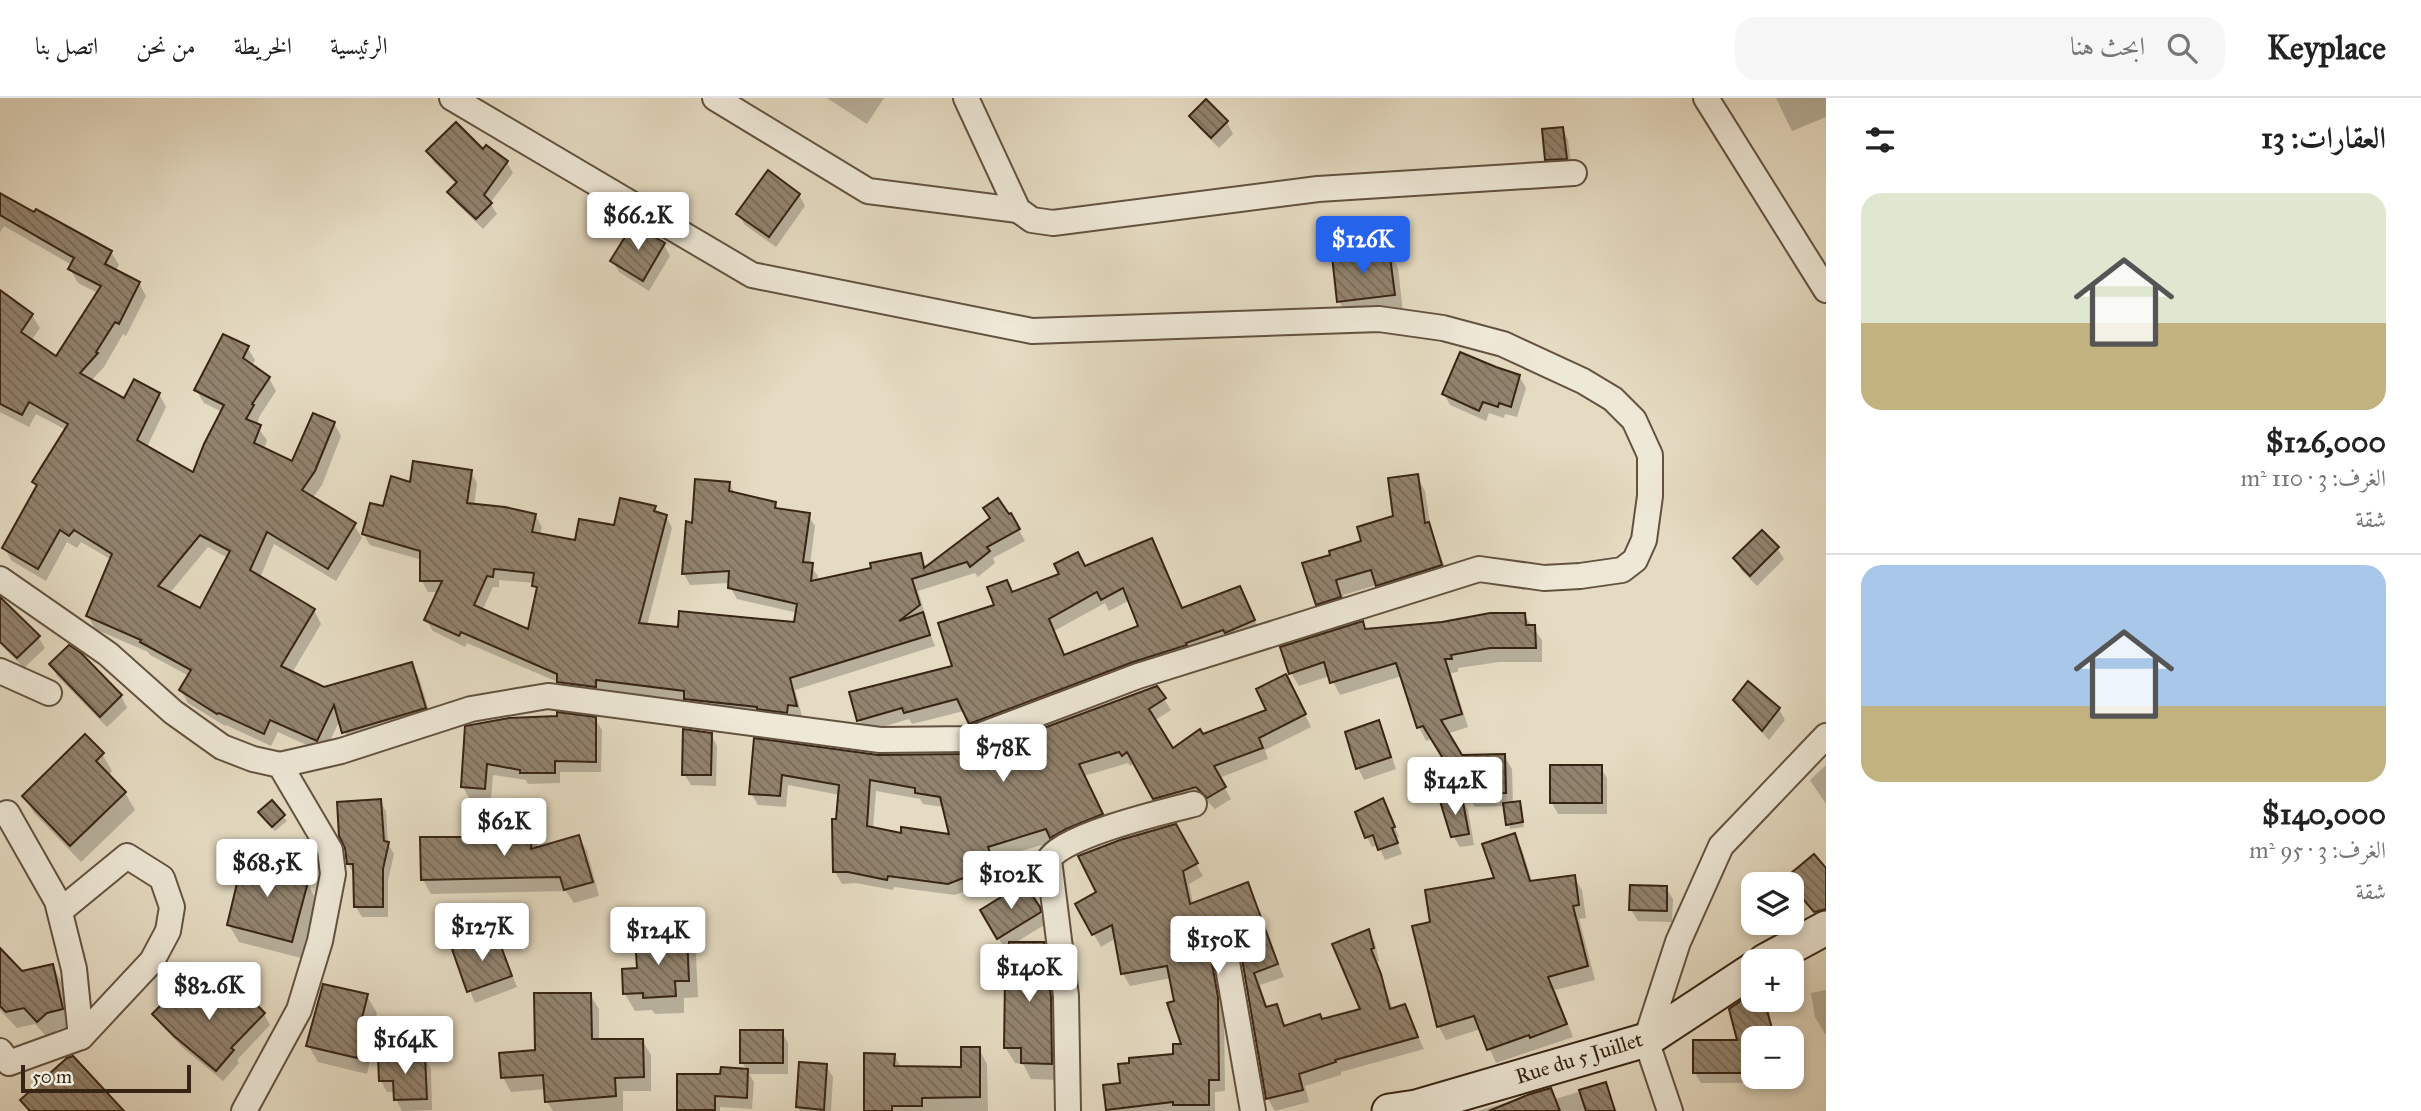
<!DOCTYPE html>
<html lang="ar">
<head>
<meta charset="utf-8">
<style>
  body { margin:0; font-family:"IM FELL Great Primer",Amiri,serif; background:#f6f6f6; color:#222; direction:rtl; height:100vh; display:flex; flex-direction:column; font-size:26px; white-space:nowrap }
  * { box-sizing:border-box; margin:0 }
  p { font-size:23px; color:#767676 }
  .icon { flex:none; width:38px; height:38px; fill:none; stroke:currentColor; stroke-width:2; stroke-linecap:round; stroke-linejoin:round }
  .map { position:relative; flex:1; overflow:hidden; direction:ltr }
  .sheet { display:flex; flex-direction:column; background:#fff; width:595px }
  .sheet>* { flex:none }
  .tools { position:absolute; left:1741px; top:774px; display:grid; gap:14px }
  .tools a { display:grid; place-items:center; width:63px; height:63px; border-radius:14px; background:#fff; box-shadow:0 4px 10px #0003; font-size:35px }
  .scale { position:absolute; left:21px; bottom:18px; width:170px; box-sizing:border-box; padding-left:7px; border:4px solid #382414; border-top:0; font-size:19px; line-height:24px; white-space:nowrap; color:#382414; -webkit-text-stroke:5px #eee8d7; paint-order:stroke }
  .price { position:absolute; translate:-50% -60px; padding:0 16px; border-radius:7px; background:#fff; color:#222; font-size:23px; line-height:46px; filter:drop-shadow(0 2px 4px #0008) }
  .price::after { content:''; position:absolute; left:50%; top:42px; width:21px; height:16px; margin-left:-10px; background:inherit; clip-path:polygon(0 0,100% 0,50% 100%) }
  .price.selected { background:#2563eb; color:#fff }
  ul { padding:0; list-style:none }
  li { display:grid; align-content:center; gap:14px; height:371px; padding:0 35px }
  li+li { border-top:2px solid #e0e0e0 }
  li span { display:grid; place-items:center; height:217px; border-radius:21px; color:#555 }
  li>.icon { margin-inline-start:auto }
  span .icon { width:126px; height:126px; fill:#fffc; stroke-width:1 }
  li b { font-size:30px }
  h2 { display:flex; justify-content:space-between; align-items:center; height:84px; padding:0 35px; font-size:30px }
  header { display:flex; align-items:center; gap:42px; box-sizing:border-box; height:98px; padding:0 35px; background:#fff; border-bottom:2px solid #e0e0e0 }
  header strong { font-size:33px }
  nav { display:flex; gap:38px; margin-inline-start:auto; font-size:24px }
  .search { width:490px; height:63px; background:#f6f6f6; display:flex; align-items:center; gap:18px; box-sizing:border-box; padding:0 24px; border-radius:21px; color:#767676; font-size:26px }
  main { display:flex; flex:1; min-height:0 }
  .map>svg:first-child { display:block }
  .shadow { fill:#0003; fill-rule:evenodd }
  .building { fill:url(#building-back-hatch); stroke:#382414; stroke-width:2; fill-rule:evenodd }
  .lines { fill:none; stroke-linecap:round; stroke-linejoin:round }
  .street-casing { stroke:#635240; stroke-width:28 }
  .secondary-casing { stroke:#382414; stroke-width:37 }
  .street { stroke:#eee8d7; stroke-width:24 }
  .secondary { stroke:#eee8d7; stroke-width:33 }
  .labels { text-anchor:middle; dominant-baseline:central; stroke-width:7; stroke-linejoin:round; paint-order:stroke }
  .street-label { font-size:21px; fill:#382414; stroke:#eee8d7 }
</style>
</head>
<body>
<header>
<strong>Keyplace</strong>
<div class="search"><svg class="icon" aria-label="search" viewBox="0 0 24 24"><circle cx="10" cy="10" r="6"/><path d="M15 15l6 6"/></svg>ابحث هنا</div>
<nav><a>الرئيسية</a><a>الخريطة</a><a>من نحن</a><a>اتصل بنا</a></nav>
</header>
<main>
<section class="sheet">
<h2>العقارات: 13<svg class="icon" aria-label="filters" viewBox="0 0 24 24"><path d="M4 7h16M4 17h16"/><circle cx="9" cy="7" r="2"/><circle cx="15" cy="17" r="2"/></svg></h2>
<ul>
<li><span style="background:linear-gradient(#dfe7d0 60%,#c2b280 0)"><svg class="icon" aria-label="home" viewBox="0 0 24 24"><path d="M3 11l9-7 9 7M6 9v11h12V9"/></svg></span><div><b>$126,000</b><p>الغرف: 3 · 110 m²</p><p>شقة</p></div></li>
<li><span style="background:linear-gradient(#a9c7e8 65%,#c2b280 0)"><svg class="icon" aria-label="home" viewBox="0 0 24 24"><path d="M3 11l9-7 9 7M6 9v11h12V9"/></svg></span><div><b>$140,000</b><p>الغرف: 3 · 95 m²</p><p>شقة</p></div></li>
</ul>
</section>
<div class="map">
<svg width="1826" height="1013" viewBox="0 0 1826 1013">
  <defs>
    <pattern id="building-back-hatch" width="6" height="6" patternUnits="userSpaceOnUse" patternTransform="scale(1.75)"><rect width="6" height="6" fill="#92836e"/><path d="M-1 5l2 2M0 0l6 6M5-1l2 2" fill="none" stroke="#786b59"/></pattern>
  </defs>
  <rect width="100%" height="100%" fill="#e5dbc2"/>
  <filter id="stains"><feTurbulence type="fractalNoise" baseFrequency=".00286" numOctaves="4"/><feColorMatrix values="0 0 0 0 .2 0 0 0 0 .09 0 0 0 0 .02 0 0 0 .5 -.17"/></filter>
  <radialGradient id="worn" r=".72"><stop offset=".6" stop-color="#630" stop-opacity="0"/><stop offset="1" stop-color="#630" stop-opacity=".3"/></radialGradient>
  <g class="shadow">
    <polygon points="827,0 884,0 867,26"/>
    <polygon points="1776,0 1826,0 1826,19 1792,33"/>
    <polygon points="1206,4 1227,24 1233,36 1219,50 1198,29 1191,18"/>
    <polygon points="1562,30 1568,42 1572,71 1553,73 1547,61"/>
    <polygon points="428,53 483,54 507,64 513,75 490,105 497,116 483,131 456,105 450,94 457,87 434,64"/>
    <path d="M0,97l111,57 8,13 -4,7 24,11 7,13 -20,40 -3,-2 -19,33 -13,14 34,19 34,-6 7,13 -19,40 47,27 28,-62 -18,-9 -8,-13 51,-43 8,13 -3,7 17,11 7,13 -17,26 -2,9 10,14 -3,9 29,15 41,-41 7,13 -19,49 -10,14 42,26 8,13 -26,43 -62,-37 -14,34 54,32 7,14 -29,49 32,16 87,-25 8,13 13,44 -81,25 -11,-26 -16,33 -46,-21 -7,14 -45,-21 -1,1 -37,-23 -7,-13 8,-14 -39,-21 -2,-3 -53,-23 -7,-13 24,-56 -31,-18 -4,6 -10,-6 -21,39 -34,-20 -8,-13 33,-60 -3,-6 32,-52 -30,-16 -7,13 -29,-15v-120l32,23 8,13 -9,13 26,18 41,-66 -20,-10 -8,-14 2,-4 -68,-39 -4,6zM208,449l20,11 -27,53 -32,-17z"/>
    <polygon points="799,97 805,108 776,149 745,127 738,116"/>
    <polygon points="664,147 670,158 649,193 619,174 612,163"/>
    <polygon points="1388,152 1398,170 1403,214 1349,221 1339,203"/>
    <polygon points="1519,278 1526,290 1517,319 1505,316 1504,320 1489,315 1486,323 1450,307 1444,296"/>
    <path d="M471,374l6,11 -3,23 61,9 7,12 -2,8 36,7 40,-15 38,-20 4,7 8,2 6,12 -25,98 32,3 117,-5 2,-11 -61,-14 -7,-12v-4l-40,2 -6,-11 9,-48 36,-43 6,11 40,10 4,6 29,5 7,11 -5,39 8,11 -1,6 56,-13 47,-14 7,13 84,-53 14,26 -32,17 2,5 -17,14 -3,-4 -57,18 8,26 -2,1 11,28 -140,44 7,26h-8l-1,7 -101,-13 -5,-9 -85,-10v7l-36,-5 -6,-10 -93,-40 -2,4 -32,-16 -7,-11 13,-28h-11l-7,-12 1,-20 -52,-15 -6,-10 -1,1 9,-31 12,3 27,-24zM499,482l35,3 4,10 -9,39 -47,-21 11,-24h6z"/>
    <polygon points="1417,378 1425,393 1431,432 1450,482 1386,502 1377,487 1343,497 1348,514 1326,521 1317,506 1363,444 1395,419"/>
    <path d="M1151,442l32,70 57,-22 20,44 -283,103 -13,-24 -52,13 -3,-5 -43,13 -7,-12 95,-53 42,-61 17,-12 72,-26zM1130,502l10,27 -75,30 -11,-26 51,-28 4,8z"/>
    <polygon points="1777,450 1784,461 1757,488 1741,472 1735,460"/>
    <polygon points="0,501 38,539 45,550 24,570 0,546"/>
    <polygon points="1524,517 1542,542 1542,564 1499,564 1458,570 1458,574 1451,575 1468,629 1447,636 1461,659 1504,658 1512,671 1513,706 1519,705 1522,710 1524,729 1510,731 1505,708 1475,709 1432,641 1426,643 1419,629 1402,578 1340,597 1330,578 1299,588 1291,575 1362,525 1366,533"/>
    <polygon points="80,556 121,598 127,610 107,629 57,578 51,567"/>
    <path d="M1292,590l19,39 -46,23 3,9 -49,19 12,21 -16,10 -11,-11 -43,12 -26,-47 -5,3 -2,-3 -44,13 24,50 -115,33 7,19 -45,17 -61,-8 -1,3 -37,-7 -14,1 -7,-12 5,-77 -52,-10 -2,22 -28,-2 -7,-12 5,-53 122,17 81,-1 23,-4 2,5 42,-9 138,-49 7,11 -17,11 19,29 30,-14 65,-25zM876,693l44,8 3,5 21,3 7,29 -49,-1 -29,-6z"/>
    <polygon points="1735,602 1779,611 1785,622 1769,642 1742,613"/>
    <polygon points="595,621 602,632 601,674 560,674 560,685 528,686 526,682 493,677 491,702 469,700 463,689 467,630"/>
    <polygon points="1378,624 1384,635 1396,671 1364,682 1358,670 1347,635"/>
    <polygon points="711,636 717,648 716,688 691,687 684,676"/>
    <polygon points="102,656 112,673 108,678 125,695 135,712 81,764 34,715 24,698"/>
    <polygon points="1826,667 1826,706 1810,682"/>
    <polygon points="1600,669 1607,680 1607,716 1558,716 1552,705"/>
    <polygon points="1462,701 1468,712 1474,747 1460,749 1453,738"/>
    <polygon points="1383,702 1399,739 1396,740 1402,756 1385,762 1378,747 1372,749 1367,739"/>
    <polygon points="380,703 386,713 388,746 394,756 388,783 388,819 362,819 356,809 355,778 348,766 346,749"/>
    <polygon points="271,705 287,723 275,733 263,719"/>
    <polygon points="1175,728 1203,778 1189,786 1193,806 1247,787 1254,799 1284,879 1260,887 1268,911 1276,908 1286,929 1322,923 1363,913 1368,833 1375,845 1379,863 1376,864 1393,912 1404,909 1424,951 1341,974 1341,977 1305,988 1309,1004 1275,1013 1268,1001 1243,858 1230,855 1224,913 1225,993 1215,994 1215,1013 1109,1013 1108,1011 1131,966 1174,957 1183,948 1171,880 1130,888 1123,876 1116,840 1101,849 1077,807 1099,795"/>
    <polygon points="531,734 539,751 579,740 587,753 599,798 574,805 566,793 431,796 423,782 484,741"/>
    <polygon points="1514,737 1522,751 1532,784 1574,779 1582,792 1586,820 1579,821 1595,882 1555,892 1573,939 1496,965 1481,931 1446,942 1439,929 1414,830 1432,826 1496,782"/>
    <polygon points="246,754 261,758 267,769 293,776 297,783 307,785 317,803 301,860 239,844 229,827"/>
    <polygon points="1826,773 1826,824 1822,825 1792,788"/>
    <polygon points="1024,787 1046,826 1013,846 1043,846 1052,862 1060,982 1031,981 1023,966 1015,965 1005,949 1025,884 1011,847 1005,851 982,813"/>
    <polygon points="1666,790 1673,801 1672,824 1638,823 1631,812"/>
    <polygon points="495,837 517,889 475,905 454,852"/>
    <polygon points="686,839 696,856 698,899 684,900 684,915 655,916 652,912 635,913 625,896 639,872"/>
    <polygon points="0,852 21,875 53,868 62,885 72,928 57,932 48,940 35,926 17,930 0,912"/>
    <polygon points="1826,892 1826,936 1825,936 1815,919 1811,895"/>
    <polygon points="590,897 599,911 599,943 642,942 651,957 651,993 623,993 623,1013 553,1013 547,1004 546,991 511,994 503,979 536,954"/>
    <polygon points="367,898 377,915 370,943 373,948 367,976 318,964 308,947"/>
    <polygon points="1754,901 1765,901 1776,940 1754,940 1754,978 1773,978 1759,985 1701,985 1695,975 1740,944"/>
    <polygon points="154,916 264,916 270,927 237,962 239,965 223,983 182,949 161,927"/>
    <polygon points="782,934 788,945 788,976 749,976 754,984 752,1011 720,1009 720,1013 679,1013 722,978 747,972 742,964"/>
    <polygon points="979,951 987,966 988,1013 866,1013 894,957 901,969 963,971"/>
    <polygon points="424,960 431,971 432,1012 402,1013 396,1001 395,994 387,994 381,983"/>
    <polygon points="826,968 833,979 831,1013 800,1013 798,1009"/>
    <polygon points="1605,986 1617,1013 1477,1013 1550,992 1555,1001"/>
  </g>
  <g class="building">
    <polygon points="1206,1 1228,23 1211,40 1189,18"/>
    <polygon points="456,24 483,51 486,47 508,63 484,97 492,105 476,121 447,94 457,84 426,53"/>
    <polygon points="1563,29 1567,61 1545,62 1542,31"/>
    <polygon points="768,72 800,96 769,139 736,116"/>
    <path d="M0,95l34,19 2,-3 76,42 -7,13 35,18 -21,42 -4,-2 -19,30 2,1 -18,20 44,25 10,-19 26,14 -23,47 56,32 11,-28 20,-39 -30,-15 29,-56 26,12 -6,12 27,19 -18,27 2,1 -8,14 15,6 -7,18 38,18 21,-48 22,9 -20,49 -13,19 54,33 -28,46 -61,-37 -17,38 65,39 -34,57 43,21 88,-25 14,46 -84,25 -8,-28 -17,36 -47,-21 -6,14 -45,-21 -2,1 -38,-24 12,-20 -51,-28 1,-2 -55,-24 26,-62 -38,-24 -5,6 -9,-6 -22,39 -36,-21 35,-63 -5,-3 36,-58 -39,-22 -7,13 -22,-11v-114l33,24 -12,18 35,24 45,-70 -33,-17 6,-11 -74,-43zM200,437l30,16 -30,57 -42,-22z"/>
    <polygon points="633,126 665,145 643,183 610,163"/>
    <polygon points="1389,151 1395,197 1337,204 1332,158"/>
    <polygon points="1460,254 1496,269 1520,277 1511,309 1499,305 1498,309 1483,304 1479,313 1442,296"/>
    <path d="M413,363l59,9 -5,33 38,4 31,7 -4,18 43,8 4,-21 35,6 6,-27 36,8 -2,5 13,4 -28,108 39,4 1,-16 115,11 3,-18 -69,-16 1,-17 -47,3 4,-53 6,2 3,-44 35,3 -1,9 47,11 -1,6 35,5 -7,49 10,1 -2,18 60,-13 -1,-5 51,-10 3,15 66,-50 -7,-10 15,-10 11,16 2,-1 9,16 -33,18 3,4 -20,16 -3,-5 -55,17 8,26 -21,16 24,-9 7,23 -140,43 7,28 -9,-1 -1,8 -30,-4v-2l-73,-8v-8l-88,-11v7l-39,-5v-8l-96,-42 -2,4 -35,-16 18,-39h-22v-30l-58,-17 8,-31 13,3 8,-30 19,6zM494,471l40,4 -2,13 5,1 -9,42 -54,-24 13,-29 6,1z"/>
    <polygon points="1418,376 1425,425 1429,424 1442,467 1376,488 1371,472 1336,482 1341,499 1316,507 1302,465 1330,457 1329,453 1361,443 1357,429 1393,418 1388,380"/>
    <polygon points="1762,432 1779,449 1750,478 1733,460"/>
    <path d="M1152,440l30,70 58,-22 15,34 -30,13 -2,-3 -37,13 1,2 -54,17 -164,62 -12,-25 -53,14 -2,-5 -45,13 -8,-29 103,-26 -14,-43 56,-18 -7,-18 20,-7 5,12 47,-18 -5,-10 24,-12 7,14zM1123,490l15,38 -74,29 -15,-36 48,-27 4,8z"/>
    <polygon points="0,499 40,538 17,560 0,544"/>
    <polygon points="1490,515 1525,515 1526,527 1535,527 1536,550 1490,550 1451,557 1452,561 1445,561 1462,616 1441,622 1462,657 1505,656 1506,695 1465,696 1423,628 1417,630 1396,565 1330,585 1324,564 1289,576 1280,549 1363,523 1365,531 1442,524"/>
    <polygon points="69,547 81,555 122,597 100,619 49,566"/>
    <path d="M1286,576l20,40 -47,24 4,10 -49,18 12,21 -19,11 -11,-11 -43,12 -26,-47 -5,4 -3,-4 -40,12 24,50 -37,15 -16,9 -4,-9 -58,18 7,19 -47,18 -60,-8 -1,4 -39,-8h-15l-1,-53h4l3,-34 -57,-10 -2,21 -31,-2 5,-56 124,17 81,-1 24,-3v5l41,-10 -2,-10 135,-50 9,12 -17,11 24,39 27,-19 3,5 63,-24 -10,-21zM870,682l45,8v5l25,4 9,37 -48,-7v6l-34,-7z"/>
    <polygon points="1748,583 1780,610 1762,633 1733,602"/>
    <polygon points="557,614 596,619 596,664 555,663 555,675 520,675 520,672 487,666 485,691 461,689 465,628 509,620 557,618"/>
    <polygon points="1379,622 1391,659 1356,671 1345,634"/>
    <polygon points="683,631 712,635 711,677 682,677"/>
    <polygon points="85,636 104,655 96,663 126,694 70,748 22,698"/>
    <rect x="1550" y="667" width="52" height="38"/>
    <polygon points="1462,699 1469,736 1451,739 1440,703"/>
    <polygon points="1383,700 1395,729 1392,730 1398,745 1378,752 1373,737 1365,740 1355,714"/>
    <polygon points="381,701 384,743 389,744 383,771 383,809 354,809 353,766 347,766 345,750 339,738 337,704"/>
    <polygon points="272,702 285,717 272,729 258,714"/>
    <polygon points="1520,703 1523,724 1506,727 1503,705"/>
    <polygon points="1176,726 1198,765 1183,773 1190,806 1248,784 1278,866 1254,875 1266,909 1277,906 1284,928 1320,916 1322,921 1360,911 1332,846 1369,831 1374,850 1371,851 1381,876 1390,911 1405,906 1418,939 1335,962 1336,964 1299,976 1303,992 1266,1001 1241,855 1238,849 1232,844 1223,844 1216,847 1211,860 1218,899 1219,982 1209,982 1209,1007 1173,1007 1173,1004 1106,1012 1103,987 1120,985 1118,966 1129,965 1129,960 1173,956 1173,946 1181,946 1167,905 1174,903 1167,868 1121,876 1112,827 1092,837 1075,806 1096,794 1078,758 1120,742"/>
    <polygon points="482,733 532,733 531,751 579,737 593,784 564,792 560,779 421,782 420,739 482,739"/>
    <polygon points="1515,735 1530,783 1575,777 1579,807 1573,808 1588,868 1548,879 1567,926 1530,940 1529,937 1487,952 1474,918 1437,929 1412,828 1430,824 1425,792 1494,780 1482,746"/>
    <polygon points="245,752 260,756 260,765 294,774 293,780 308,784 292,844 227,827"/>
    <polygon points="1814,756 1826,770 1826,811 1814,814 1785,780"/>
    <polygon points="1024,785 1040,809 1041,814 997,841 980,812"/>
    <polygon points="1630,787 1667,788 1667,813 1629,812"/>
    <polygon points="496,835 512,878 467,894 452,851"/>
    <polygon points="687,837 689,883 675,883 676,898 643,900 643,895 623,896 622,871 637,870 635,840"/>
    <polygon points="1009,844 1044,844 1051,899 1052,966 1021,965 1021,950 1004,950 1005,881 1022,882 1010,861"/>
    <polygon points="0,850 22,873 53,866 63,911 47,915 37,924 24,910 6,914 0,908"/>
    <polygon points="184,884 210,911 235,885 265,915 231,950 234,952 216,973 174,938 152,916"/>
    <polygon points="323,886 368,896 360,928 364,929 357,960 306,948"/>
    <polygon points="1754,894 1754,901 1764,901 1772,931 1765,933 1768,940 1754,940 1754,979 1748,980 1747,975 1693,975 1693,942 1737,942 1729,911"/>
    <polygon points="534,895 591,895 592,941 643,941 644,979 615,980 616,998 545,1004 543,977 501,980 499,955 535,952"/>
    <rect x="740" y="932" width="43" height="33"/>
    <polygon points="961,949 980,949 980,999 922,1000 922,1008 892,1008 892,1013 864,1013 864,955 895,956 894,968 961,969"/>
    <polygon points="73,958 124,1013 30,1013 20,1002 67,960"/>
    <polygon points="425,958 427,1001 394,1002 393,983 379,983 378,959"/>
    <polygon points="799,964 827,966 824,1012 796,1009"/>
    <polygon points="721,969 748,971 747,1000 715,998 715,1012 677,1012 677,976 720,976"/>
    <polygon points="1606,984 1615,1013 1586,1013 1579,992"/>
    <polygon points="1551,990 1560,1013 1489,1013 1530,996"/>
  </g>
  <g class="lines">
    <g class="street-casing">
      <g id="street">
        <polyline points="715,0 868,93 1018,112"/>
        <polyline points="966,0 1018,112 1032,122 1053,125 1318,91 1574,75"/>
        <polyline points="1706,0 1826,192"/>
        <polyline points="0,481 108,556 173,614 222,649 253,661 280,667 330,752 333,776 320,843 299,912 244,1013"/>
        <polyline points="0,573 49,595"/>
        <polyline points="280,667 341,653 471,611 548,598 880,642 971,641 1138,578 1479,471 1544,480 1580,478 1622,472 1635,462 1644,442 1650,398 1650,357 1634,322 1613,301 1583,283 1503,246 1443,230 1379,221 1032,233 752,177 452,0"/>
        <polyline points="7,715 57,803 74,871 81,939"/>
        <polyline points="1226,858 1253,1013"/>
        <polyline points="0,953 9,965 81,939 152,863 168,833 172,809 162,780 127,758 60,813"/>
        <path d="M1068,1013l-2,-115 -17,-136c11,-24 117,-49 145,-56"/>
        <polyline points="1670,1013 1646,942 1678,844 1721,748 1826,638"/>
      </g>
    </g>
    <g class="secondary-casing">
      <g id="secondary">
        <polyline points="1765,863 1826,830"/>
        <polyline points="1389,1013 1416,1009 1646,942 1754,871"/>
      </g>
    </g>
    <use href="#street" class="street"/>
    <use href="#secondary" class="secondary"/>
  </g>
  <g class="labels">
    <g class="street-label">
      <text transform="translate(1579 960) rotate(-17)">Rue du 5 Juillet</text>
    </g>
  </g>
  <rect width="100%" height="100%" filter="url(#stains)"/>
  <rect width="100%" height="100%" fill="url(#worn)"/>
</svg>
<div class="tools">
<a><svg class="icon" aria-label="layers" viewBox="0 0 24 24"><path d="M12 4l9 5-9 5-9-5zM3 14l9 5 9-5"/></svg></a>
<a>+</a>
<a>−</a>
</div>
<div class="scale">50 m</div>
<b class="price" style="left:638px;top:154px">$66.2K</b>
<b class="price selected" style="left:1363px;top:178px">$126K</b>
<b class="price" style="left:1003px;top:686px">$78K</b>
<b class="price" style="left:1455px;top:719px">$142K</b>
<b class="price" style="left:504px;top:760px">$62K</b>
<b class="price" style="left:267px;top:801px">$68.5K</b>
<b class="price" style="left:1011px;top:813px">$102K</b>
<b class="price" style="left:482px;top:865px">$127K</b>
<b class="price" style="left:658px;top:869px">$124K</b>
<b class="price" style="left:1218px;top:878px">$150K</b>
<b class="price" style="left:1029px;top:906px">$140K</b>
<b class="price" style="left:209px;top:924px">$82.6K</b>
<b class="price" style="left:405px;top:978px">$164K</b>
</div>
</main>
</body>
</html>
